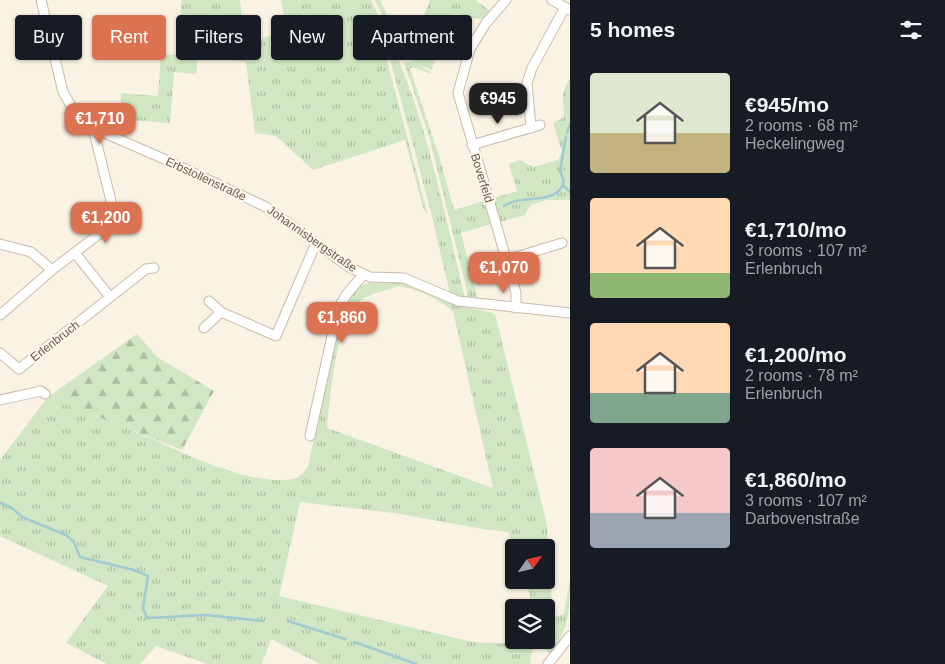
<!DOCTYPE html>
<html lang="en">
<head>
<meta charset="utf-8">
<style>
  body { margin:0; font-family:Arial,sans-serif; background:#242831; color:#f1f3f6; height:100vh; display:flex; flex-direction:column; font-size:19px; white-space:nowrap }
  * { box-sizing:border-box; margin:0 }
  p { font-size:16px; color:#9ea1a6 }
  .icon { flex:none; width:28px; height:28px; fill:none; stroke:currentColor; stroke-width:2; stroke-linecap:round; stroke-linejoin:round }
  .map { position:relative; flex:1; overflow:hidden }
  .side { display:flex; flex-direction:column; background:#171b24; width:375px }
  .side>* { flex:none }
  .banner { position:absolute; left:15px; top:15px; width:475px; height:45px; display:flex; gap:10px }
  .needle { width:32px; rotate:56deg }
  .tools { position:absolute; left:505px; top:539px; display:grid; gap:10px }
  .tools a { display:grid; place-items:center; width:50px; height:50px; border-radius:5px; background:#171b24; box-shadow:0 1px 4px #0004; font-size:25px }
  .price { position:absolute; translate:-50% -42px; padding:0 11px; border-radius:10px; background:#db7352; color:#fff; font-size:16px; line-height:32px; filter:drop-shadow(0 1px 2px #0008) }
  .price::after { content:''; position:absolute; left:50%; top:30px; width:15px; height:11px; margin-left:-8px; background:inherit; clip-path:polygon(0 0,100% 0,50% 100%) }
  .price.selected { background:#222; color:#fff }
  ul { padding:0; list-style:none }
  li { display:flex; align-items:center; gap:15px; height:125px; padding:0 20px }
  li span { display:grid; place-items:center; flex:none; width:140px; height:100px; border-radius:5px; color:#555 }
  li>.icon { margin-inline-start:auto }
  span .icon { width:60px; height:60px; fill:#fffc; stroke-width:1 }
  li b { font-size:21px }
  h2 { display:flex; justify-content:space-between; align-items:center; height:60px; padding:0 20px; font-size:21px }
  .tag { padding:0 18px; border-radius:5px; background:#171b24; box-shadow:0 1px 4px #0004; font-size:18px; line-height:45px }
  .tag.selected { background:#db7352; color:#fff }
  main { display:flex; flex:1; min-height:0 }
  .map>svg:first-child { display:block }
  .grass { fill:url(#grass-tufts); fill-rule:evenodd }
  .forest { fill:url(#forest-firs) }
  .lines { fill:none; stroke-linecap:round; stroke-linejoin:round }
  .stream { stroke:#a1cad3; stroke-width:2.5 }
  .minor-casing { stroke:#cabaab; stroke-width:11 }
  .minor { stroke:#fff; stroke-width:9 }
  .labels { text-anchor:middle; dominant-baseline:central; stroke-width:4.5; stroke-linejoin:round; paint-order:stroke }
  .street-label { font-size:12px; fill:#70594b; stroke:#fdf6e9 }
</style>
</head>
<body>
<main>
<div class="map">
<svg width="570" height="664" viewBox="0 0 570 664">
  <defs>
    <pattern id="grass-tufts" width="24" height="20" patternUnits="userSpaceOnUse" patternTransform="scale(1.25)"><rect width="24" height="20" fill="#d1e6c3"/><path d="M3 7l-1-3M5 7V3M7 7l1-3M15 17l-1-3M17 17v-4M19 17l1-3" fill="none" stroke="#aebda0"/></pattern>
    <pattern id="forest-firs" width="22" height="20" patternUnits="userSpaceOnUse" patternTransform="scale(1.25)"><rect width="22" height="20" fill="#d1e6c3"/><path d="M5 1l3.5 6h-7zM16 11l3.5 6h-7z" fill="#aebda0"/></pattern>
  </defs>
  <rect width="100%" height="100%" fill="#faf2e3"/>
  <g class="grass">
    <polygon points="181,0 240,0 246,53 260,39 287,31 281,0 371,0 387,34 383,46 428,216 423,207 405,140 313,170 276,136 255,133 246,62 198,57 196,74 174,72 170,123 120,119 121,93 158,96 161,54 180,55"/>
    <path d="M375,0h5l27,57 23,-57h46l15,12 -7,8 -28,-6c-18,10 -17,18 -22,36l3,1 -5,19 -16,-6 -4,-4 -10,-1z"/>
    <path d="M390,40c37,81 54,172 75,258l-15,-4 -19,-82 -44,-164z"/>
    <polygon points="411,61 431,72 431,74 413,67 410,69 439,156 454,210 484,201 491,224 461,233 478,300 469,299 429,136 404,63"/>
    <path d="M570,78v122h-23l-17,5 -5,10 -26,7 -9,-23 27,-8 -8,-27 11,-4 13,7 25,-7 4,-8 -9,-29c17,-6 9,-13 10,-26 0,-7 4,-13 7,-19z"/>
    <path d="M400,281c21,5 36,19 57,24 13,4 25,4 38,9l52,211 6,92 11,-3 6,-36c0,30 0,52 -20,75l-12,-8 -1,-5h9v-32l-13,-1 -8,-27h21v-32l-32,-1 -6,-15 -25,-3 -89,-16 -94,-11 -21,94 194,46 61,3 -4,14 1,5h-211l-49,-25 -9,25h-55l-51,-18 -16,18h-33l-41,-21 42,-57 -108,-50v-76l48,-63c33,12 65,25 97,39 39,17 98,47 141,44 10,0 16,-5 22,-13l32,-156 18,-25 12,-3zM399,286c18,3 40,13 54,25l40,177 -166,-60c3,-29 9,-111 33,-127 11,-8 26,-11 39,-15z"/>
  </g>
  <polygon class="forest" points="137,334 157,357 214,391 182,450 48,397"/>
  <g class="lines">
    <g class="stream">
      <polyline points="567,133 570,124"/>
      <polyline points="564,186 570,192"/>
      <path d="M504,206c18,-13 54,1 60,-25l-4,-10 6,-34"/>
      <polyline points="0,503 12,508 22,517 66,535 74,542 80,557 134,570 148,576 143,608 147,618 206,615 263,621"/>
      <polyline points="288,621 345,639"/>
      <polyline points="354,642 416,664"/>
    </g>
    <g class="minor-casing">
      <g id="minor">
        <polyline points="41,0 63,92 76,114 93,128 164,159 266,207 349,267 370,277 404,278 458,301 570,313"/>
        <polyline points="506,0 486,23 470,49 458,93 516,293 516,308"/>
        <polyline points="552,0 570,10"/>
        <polyline points="531,128 527,83 532,68 565,7"/>
        <polyline points="472,145 540,125"/>
        <polyline points="0,244 31,252 52,270"/>
        <polyline points="75,253 110,297"/>
        <polyline points="506,260 562,243"/>
        <polyline points="209,301 221,312 276,336 316,243"/>
        <polyline points="0,315 52,270 99,234 109,222 112,205 93,128"/>
        <polyline points="204,328 221,312"/>
        <polyline points="0,353 19,369 146,269 154,268"/>
        <polyline points="0,400 41,391 45,394"/>
        <polyline points="310,436 338,309 346,295 363,275"/>
        <polyline points="548,664 570,636"/>
      </g>
    </g>
    <use href="#minor" class="minor"/>
  </g>
  <g class="labels">
    <g class="street-label">
      <text transform="translate(482 178) rotate(73)">Boverfeld</text>
      <text transform="translate(206 179) rotate(25)">Erbstollenstraße</text>
      <text transform="translate(312 239) rotate(35)">Johannisbergstraße</text>
      <text transform="translate(55 341) rotate(-38)">Erlenbruch</text>
    </g>
  </g>
</svg>
<div class="tools">
<a><svg class="needle" viewBox="-14 -14 28 28"><path d="M0-13l5 13h-10z" fill="#e53935"/><path d="M0 13l5-13h-10z" fill="#9ea1a6"/></svg></a>
<a><svg class="icon" aria-label="layers" viewBox="0 0 24 24"><path d="M12 4l9 5-9 5-9-5zM3 14l9 5 9-5"/></svg></a>
</div>
<b class="price selected" style="left:498px;top:125px">€945</b>
<b class="price" style="left:100px;top:145px">€1,710</b>
<b class="price" style="left:106px;top:244px">€1,200</b>
<b class="price" style="left:504px;top:294px">€1,070</b>
<b class="price" style="left:342px;top:344px">€1,860</b>
<div class="banner">
<a class="tag">Buy</a>
<a class="tag selected">Rent</a>
<a class="tag">Filters</a>
<a class="tag">New</a>
<a class="tag">Apartment</a>
</div>
</div>
<section class="side">
<h2>5 homes<svg class="icon" aria-label="filters" viewBox="0 0 24 24"><path d="M4 7h16M4 17h16"/><circle cx="9" cy="7" r="2"/><circle cx="15" cy="17" r="2"/></svg></h2>
<ul>
<li><span style="background:linear-gradient(#dfe7d0 60%,#c2b280 0)"><svg class="icon" aria-label="home" viewBox="0 0 24 24"><path d="M3 11l9-7 9 7M6 9v11h12V9"/></svg></span><div><b>€945/mo</b><p>2 rooms · 68 m²</p><p>Heckelingweg</p></div></li>
<li><span style="background:linear-gradient(#ffd9b3 75%,#8fb573 0)"><svg class="icon" aria-label="home" viewBox="0 0 24 24"><path d="M3 11l9-7 9 7M6 9v11h12V9"/></svg></span><div><b>€1,710/mo</b><p>3 rooms · 107 m²</p><p>Erlenbruch</p></div></li>
<li><span style="background:linear-gradient(#ffd9b3 70%,#7fa58c 0)"><svg class="icon" aria-label="home" viewBox="0 0 24 24"><path d="M3 11l9-7 9 7M6 9v11h12V9"/></svg></span><div><b>€1,200/mo</b><p>2 rooms · 78 m²</p><p>Erlenbruch</p></div></li>
<li><span style="background:linear-gradient(#f6c9c9 65%,#9aa5b1 0)"><svg class="icon" aria-label="home" viewBox="0 0 24 24"><path d="M3 11l9-7 9 7M6 9v11h12V9"/></svg></span><div><b>€1,860/mo</b><p>3 rooms · 107 m²</p><p>Darbovenstraße</p></div></li>
</ul>
</section>
</main>
</body>
</html>
